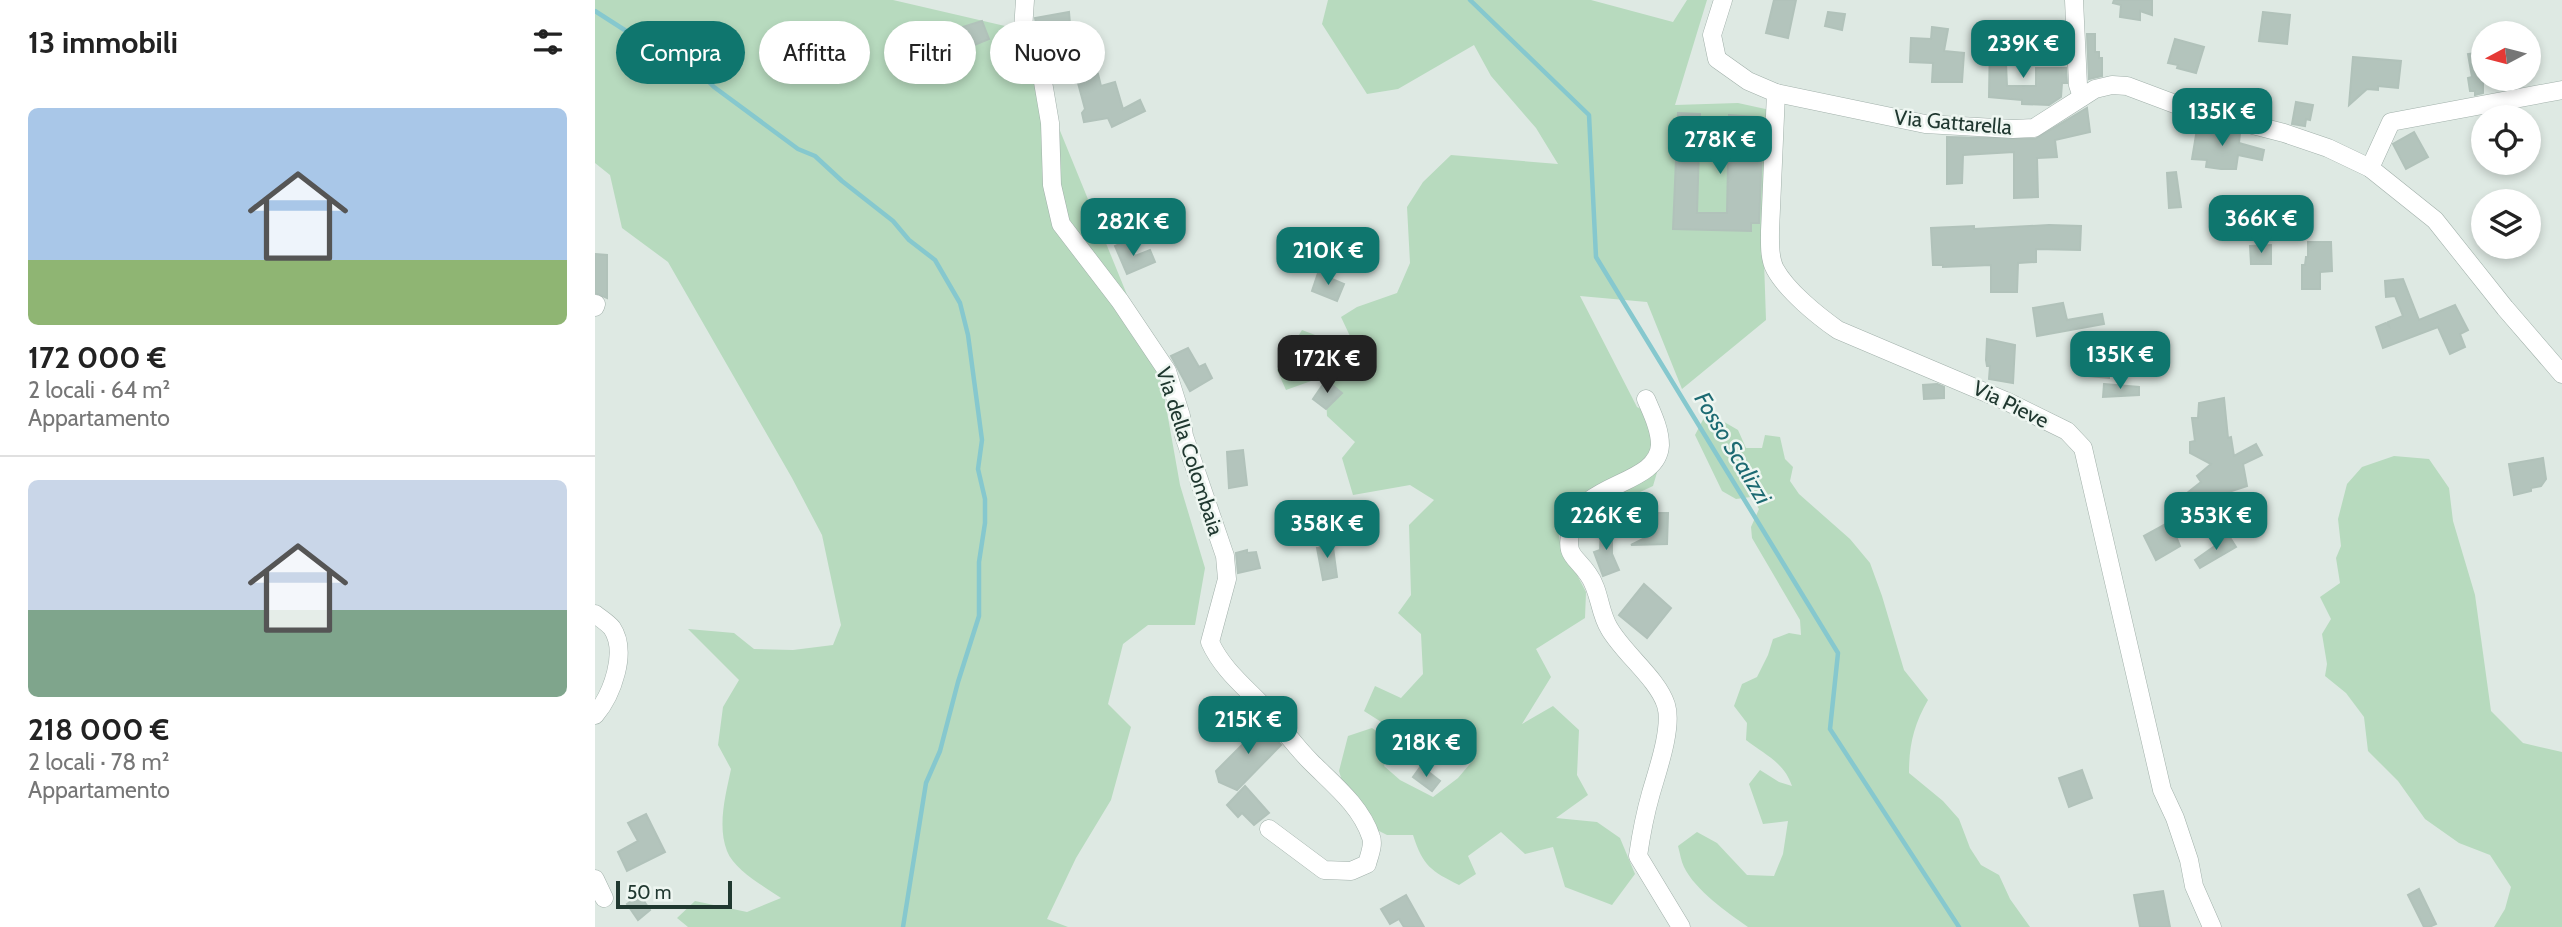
<!DOCTYPE html>
<html lang="it">
<head>
<meta charset="utf-8">
<style>
  body { margin:0; font-family:Cabin,sans-serif; background:#f2f2f2; color:#222; height:100vh; display:flex; flex-direction:column; font-size:26px; white-space:nowrap }
  * { box-sizing:border-box; margin:0 }
  p { font-size:23px; color:#767676 }
  .icon { flex:none; width:38px; height:38px; fill:none; stroke:currentColor; stroke-width:2; stroke-linecap:round; stroke-linejoin:round }
  .map { position:relative; flex:1; overflow:hidden }
  .drawer { display:flex; flex-direction:column; background:#fff; width:595px }
  .drawer>* { flex:none }
  .guide { position:absolute; left:21px; top:21px; width:665px; height:63px; display:flex; gap:14px }
  .needle { width:46px; rotate:263deg }
  .tools { position:absolute; left:1876px; top:21px; display:grid; gap:14px }
  .tools a { display:grid; place-items:center; width:70px; height:70px; border-radius:50%; background:#fff; box-shadow:0 4px 10px #0003; font-size:35px }
  .scale { position:absolute; left:21px; bottom:18px; width:116px; box-sizing:border-box; padding-left:7px; border:4px solid #203830; border-top:0; font-size:19px; line-height:24px; white-space:nowrap; color:#203830; -webkit-text-stroke:5px #eef6f1; paint-order:stroke }
  .price { position:absolute; translate:-50% -60px; padding:0 16px; border-radius:14px; background:#0f766e; color:#fff; font-size:23px; line-height:46px; filter:drop-shadow(0 2px 4px #0008) }
  .price::after { content:''; position:absolute; left:50%; top:42px; width:21px; height:16px; margin-left:-10px; background:inherit; clip-path:polygon(0 0,100% 0,50% 100%) }
  .price.current { background:#222; color:#fff }
  ul { padding:0; list-style:none }
  li { display:grid; align-content:center; gap:14px; height:371px; padding:0 28px }
  li+li { border-top:2px solid #e0e0e0 }
  li span { display:grid; place-items:center; height:217px; border-radius:10px; color:#555 }
  li>.icon { margin-inline-start:auto }
  span .icon { width:126px; height:126px; fill:#fffc; stroke-width:1 }
  li b { font-size:30px }
  h2 { display:flex; justify-content:space-between; align-items:center; height:84px; padding:0 28px; font-size:30px }
  .pill { padding:0 24px; border-radius:32px; background:#fff; box-shadow:0 4px 10px #0003; font-size:24px; line-height:63px }
  .pill.current { background:#0f766e; color:#fff }
  main { display:flex; flex:1; min-height:0 }
  .map>svg:first-child { display:block }
  .green { fill:#b7dabe }
  .lines { fill:none; stroke-linecap:round; stroke-linejoin:round }
  .stream { stroke:#86c8ce; stroke-width:4.5 }
  .building { fill:#b3c4bc; stroke:#b1c2ba; stroke-width:2 }
  .minor-casing { stroke:#a1b0aa; stroke-width:19 }
  .minor { stroke:#fff; stroke-width:18 }
  .labels { text-anchor:middle; dominant-baseline:central; stroke-width:5; stroke-linejoin:round; paint-order:stroke }
  .street-label { font-size:21px; fill:#203830; stroke:#eef6f1 }
  .water-label { font-size:23px; font-style:italic; fill:#1c6a72; stroke:#eef6f1 }
</style>
</head>
<body>
<main>
<section class="drawer">
<h2>13 immobili<svg class="icon" aria-label="filters" viewBox="0 0 24 24"><path d="M4 7h16M4 17h16"/><circle cx="9" cy="7" r="2"/><circle cx="15" cy="17" r="2"/></svg></h2>
<ul>
<li><span style="background:linear-gradient(#a9c7e8 70%,#8fb573 0)"><svg class="icon" aria-label="home" viewBox="0 0 24 24"><path d="M3 11l9-7 9 7M6 9v11h12V9"/></svg></span><div><b>172 000 €</b><p>2 locali · 64 m²</p><p>Appartamento</p></div></li>
<li><span style="background:linear-gradient(#c9d6e8 60%,#7fa58c 0)"><svg class="icon" aria-label="home" viewBox="0 0 24 24"><path d="M3 11l9-7 9 7M6 9v11h12V9"/></svg></span><div><b>218 000 €</b><p>2 locali · 78 m²</p><p>Appartamento</p></div></li>
</ul>
</section>
<div class="map">
<svg width="1967" height="927" viewBox="0 0 1967 927">
  <rect width="100%" height="100%" fill="#dee9e3"/>
  <g class="green">
    <path d="M0,0h298l112,26 49,90 107,262 19,107 25,83 -10,57h-47l-25,19 -15,60 23,23 -20,73 -35,58 -29,61 21,8h-380l-11,-9 18,-17 52,11 34,-14c-16,-11 -47,-28 -54,-47 -10,-26 -1,-57 4,-82l-13,-24 5,-38 16,-27 -51,-51 46,4 20,16 39,1 40,-5 8,-20 -19,-90 -30,-57 -124,-216 -46,-34 -12,-53 -15,-12z"/>
    <path d="M733,0h263l82,22 14,-22h20l-32,105 63,-2 32,7 -7,122 3,88 -84,69 -35,-87 -67,-6 57,111 20,10 6,35 -10,34 -62,29 -35,3 4,24 26,50 -1,26 -49,31 15,28 -29,47 31,-18 26,24 -2,45 11,20 -32,23 41,4 23,16 15,36 -23,31 -47,-18 -12,-40 -28,7 -24,-22 -33,24 8,18 -17,11c-28,-14 -36,-19 -46,-50h-26l-34,-17 -14,-47 9,-35 24,-8 16,11 2,12 -6,15 16,14 33,17 25,-19 16,-19 -29,-1 -29,-6 -19,-20 -33,-21 11,-25 26,12 22,-24 -2,-40 -23,-21 13,-18 -2,-70 25,-25 -24,-15 -57,10 -11,-37 13,-16 -28,-26 -2,-40 -39,14 -9,-20 25,-40 55,21 -16,-34 16,-10 40,-14 13,-30 -3,-56 16,-25 28,-27 107,9 -22,-36 -45,-52 -17,-31 -76,44 -31,5 -45,-70z"/>
    <path d="M1112,412l31,18 8,18h16l3,-13 15,2 5,22 8,8 -3,14 9,13 51,45 20,24 12,33 22,74 24,30c-14,24 -19,45 -19,73l34,28 16,18 11,29 11,17 18,10 11,24 20,28h-282c-20,-14 -53,-37 -64,-60 -3,-6 -4,-14 -6,-21l19,-14 20,11 30,32 27,1 9,-22 5,-33 -25,3 -14,-40 11,-14 19,12 13,4c-8,-24 -27,-31 -46,-46l1,-17 -13,-17 8,-22 15,-7 11,-22 5,-16 16,-6 12,2 -1,-15 -48,-82 -1,-11 8,-18 -8,-12 -15,2 -14,-8 -27,-56z"/>
    <polygon points="1799,456 1834,459 1854,488 1858,521 1880,595 1896,711 1928,743 1967,752 1967,927 1899,927 1910,909 1916,887 1895,855 1864,843 1830,819 1803,781 1773,751 1769,717 1751,693 1730,676 1732,664 1727,634 1736,619 1725,597 1745,583 1741,558 1746,546 1743,519 1752,484 1767,467"/>
  </g>
  <g class="lines">
    <g class="stream">
      <polyline points="875,0 994,115 1001,257 1243,653 1235,729 1364,927"/>
      <polyline points="0,11 67,54 107,75 119,87 203,149 220,156 247,181 298,221 314,240 340,260 365,303 373,335 387,440 383,469 390,499 390,523 384,562 384,616 363,682 345,751 331,783 308,927"/>
    </g>
  </g>
  <g class="building">
    <polygon points="1179,0 1201,0 1193,38 1171,33"/>
    <polygon points="1519,0 1557,0 1557,15 1545,11 1545,20 1525,17 1526,5 1518,3"/>
    <polygon points="474,12 476,36 445,42 440,18"/>
    <polygon points="1233,12 1250,14 1247,30 1230,26"/>
    <polygon points="1668,12 1695,15 1692,44 1664,41"/>
    <polygon points="387,21 394,39 370,49 361,29"/>
    <polygon points="1337,27 1353,29 1349,51 1369,53 1367,82 1337,82 1338,63 1315,62 1316,38 1336,39"/>
    <polygon points="1492,34 1500,34 1500,52 1504,52 1504,58 1507,58 1507,76 1494,79"/>
    <polygon points="1395,39 1410,40 1412,86 1441,86 1441,68 1471,68 1472,83 1467,83 1466,97 1454,105 1427,104 1427,100 1394,97"/>
    <polygon points="1580,39 1609,47 1601,73 1582,68 1583,65 1573,63"/>
    <polygon points="1888,52 1888,93 1880,95 1880,91 1875,91 1873,78 1877,77 1873,54"/>
    <polygon points="1758,57 1806,61 1803,88 1783,86 1783,90 1772,89 1754,105"/>
    <polygon points="503,74 506,86 520,82 528,109 545,100 550,111 517,127 513,118 489,122 487,113 490,109 483,83"/>
    <polygon points="1701,102 1718,105 1715,120 1711,119 1710,126 1697,124"/>
    <polygon points="1492,108 1495,132 1460,140 1462,157 1442,158 1443,197 1419,198 1419,152 1368,155 1367,183 1352,184 1352,137 1440,139"/>
    <polygon points="1083,113 1105,114 1102,213 1132,213 1134,115 1161,117 1161,125 1168,125 1164,223 1156,223 1156,231 1078,229"/>
    <polygon points="1603,123 1645,133 1644,143 1669,150 1667,160 1643,155 1641,169 1626,169 1611,167 1612,160 1597,159"/>
    <polygon points="1819,132 1833,157 1811,169 1798,144"/>
    <polygon points="1581,172 1586,207 1574,208 1572,173"/>
    <polygon points="1454,225 1486,226 1485,250 1441,249 1441,262 1423,263 1422,292 1396,292 1396,265 1348,267 1348,265 1338,265 1336,228 1379,226 1379,229"/>
    <polygon points="533,240 540,256 555,250 560,262 532,274 520,246"/>
    <polygon points="1713,242 1736,242 1737,271 1725,272 1725,289 1707,289 1707,265 1710,265 1711,257 1713,257"/>
    <polygon points="1676,245 1676,264 1656,264 1655,246"/>
    <polygon points="0,254 12,255 12,298 0,293"/>
    <polygon points="723,273 749,284 742,301 717,291"/>
    <polygon points="1808,279 1824,320 1860,305 1873,330 1865,334 1870,347 1855,354 1843,327 1788,348 1781,327 1791,323 1794,326 1793,322 1808,316 1800,296 1791,297 1790,281"/>
    <polygon points="1468,303 1472,320 1507,314 1509,324 1442,336 1438,308"/>
    <polygon points="1392,339 1420,345 1418,383 1394,379 1395,366 1392,366 1391,360"/>
    <polygon points="593,348 604,367 610,364 617,378 595,391 576,356"/>
    <polygon points="1495,363 1515,363 1514,378 1494,376"/>
    <polygon points="731,380 747,393 731,409 718,399"/>
    <polygon points="1342,384 1349,387 1349,398 1329,399 1328,385"/>
    <polygon points="1509,384 1544,387 1544,395 1508,397"/>
    <polygon points="1629,398 1633,438 1636,437 1639,456 1661,444 1667,455 1648,464 1652,486 1612,499 1617,504 1606,512 1591,494 1606,482 1602,476 1616,464 1595,453 1595,442 1600,441 1597,418 1603,418 1604,403"/>
    <polygon points="648,450 652,485 634,488 632,452"/>
    <polygon points="1948,458 1951,479 1946,486 1936,488 1936,491 1919,495 1914,464"/>
    <polygon points="1059,513 1073,513 1072,544 1036,545 1058,534"/>
    <polygon points="1006,524 1017,525 1017,554 1024,570 1008,576 999,552 1005,550"/>
    <polygon points="1569,525 1572,532 1578,529 1585,546 1561,560 1549,536"/>
    <polygon points="1634,536 1641,547 1605,568 1600,560"/>
    <polygon points="737,540 742,577 728,580 722,548 725,548 724,542"/>
    <polygon points="652,550 652,553 661,552 665,568 643,573 641,553"/>
    <polygon points="1049,584 1076,608 1052,638 1024,615"/>
    <polygon points="664,718 686,745 642,790 624,782 621,771 651,741 648,736"/>
    <polygon points="826,766 845,781 837,791 818,777"/>
    <polygon points="1487,770 1497,798 1474,807 1464,778"/>
    <polygon points="650,786 674,813 659,825 647,813 643,817 632,805"/>
    <polygon points="51,814 70,852 32,871 23,852 43,841 33,823"/>
    <polygon points="1824,889 1841,924 1834,927 1829,927 1813,895"/>
    <polygon points="1568,891 1575,927 1545,927 1539,895"/>
    <polygon points="45,895 55,910 43,920 32,904"/>
    <polygon points="811,895 829,927 809,927 804,919 795,924 786,909"/>
  </g>
  <g class="lines">
    <g class="minor-casing">
      <g id="minor">
        <path d="M430,0l-2,30 19,46 8,47 2,62 9,39 59,77 47,70 14,45 3,20 41,120 2,23 -17,63c12,27 35,45 55,66 16,18 29,37 46,54 22,22 50,44 60,75 3,8 -2,19 -4,27l-16,7 -27,-1 -55,-41"/>
        <path d="M1128,0l-11,35 5,24 31,22 28,12 -6,138c0,12 -1,27 5,38 12,22 43,47 63,61l170,72 59,29 16,17 79,342 13,28 14,42 5,26 18,41"/>
        <polyline points="1479,0 1483,85 1487,97"/>
        <polyline points="1181,93 1330,124 1418,129 1439,128 1500,89 1517,85 1532,86 1588,107 1689,133 1733,148 1775,168 1840,220 1910,308 1967,374"/>
        <polyline points="1775,168 1796,122 1967,90"/>
        <polyline points="0,307 1,304"/>
        <path d="M1051,399c6,14 14,30 14,46 -2,41 -79,36 -89,83 -6,29 3,26 17,46 12,16 11,38 21,54 14,25 49,51 57,77 7,22 -9,67 -15,88 -6,21 -10,42 -13,63l43,71"/>
        <path d="M0,614c5,4 13,9 17,14 16,24 0,67 -17,87"/>
        <polyline points="0,879 9,898"/>
      </g>
    </g>
    <use href="#minor" class="minor"/>
  </g>
  <g class="labels">
    <g class="street-label">
      <text transform="translate(1358 122) rotate(5)">Via Gattarella</text>
      <text transform="translate(1416 404) rotate(26)">Via Pieve</text>
      <text transform="translate(595 451) rotate(72)">Via della Colombaia</text>
    </g>
    <g class="water-label">
      <text transform="translate(1138 448) rotate(59)">Fosso Scalizzi</text>
    </g>
  </g>
</svg>
<div class="tools">
<a><svg class="needle" viewBox="-14 -14 28 28"><path d="M0-13l5 13h-10z" fill="#e53935"/><path d="M0 13l5-13h-10z" fill="#767676"/></svg></a>
<a><svg class="icon" aria-label="locate" viewBox="0 0 24 24"><circle cx="12" cy="12" r="6"/><path d="M12 2v4M12 18v4M2 12h4M18 12h4"/></svg></a>
<a><svg class="icon" aria-label="layers" viewBox="0 0 24 24"><path d="M12 4l9 5-9 5-9-5zM3 14l9 5 9-5"/></svg></a>
</div>
<div class="scale">50 m</div>
<b class="price" style="left:1428px;top:80px">239K €</b>
<b class="price" style="left:1627px;top:148px">135K €</b>
<b class="price" style="left:1125px;top:176px">278K €</b>
<b class="price" style="left:1666px;top:255px">366K €</b>
<b class="price" style="left:538px;top:258px">282K €</b>
<b class="price" style="left:733px;top:287px">210K €</b>
<b class="price" style="left:1525px;top:391px">135K €</b>
<b class="price current" style="left:732px;top:395px">172K €</b>
<b class="price" style="left:1011px;top:552px">226K €</b>
<b class="price" style="left:1621px;top:552px">353K €</b>
<b class="price" style="left:732px;top:560px">358K €</b>
<b class="price" style="left:653px;top:756px">215K €</b>
<b class="price" style="left:831px;top:779px">218K €</b>
<div class="guide">
<a class="pill current">Compra</a>
<a class="pill">Affitta</a>
<a class="pill">Filtri</a>
<a class="pill">Nuovo</a>
</div>
</div>
</main>
</body>
</html>
